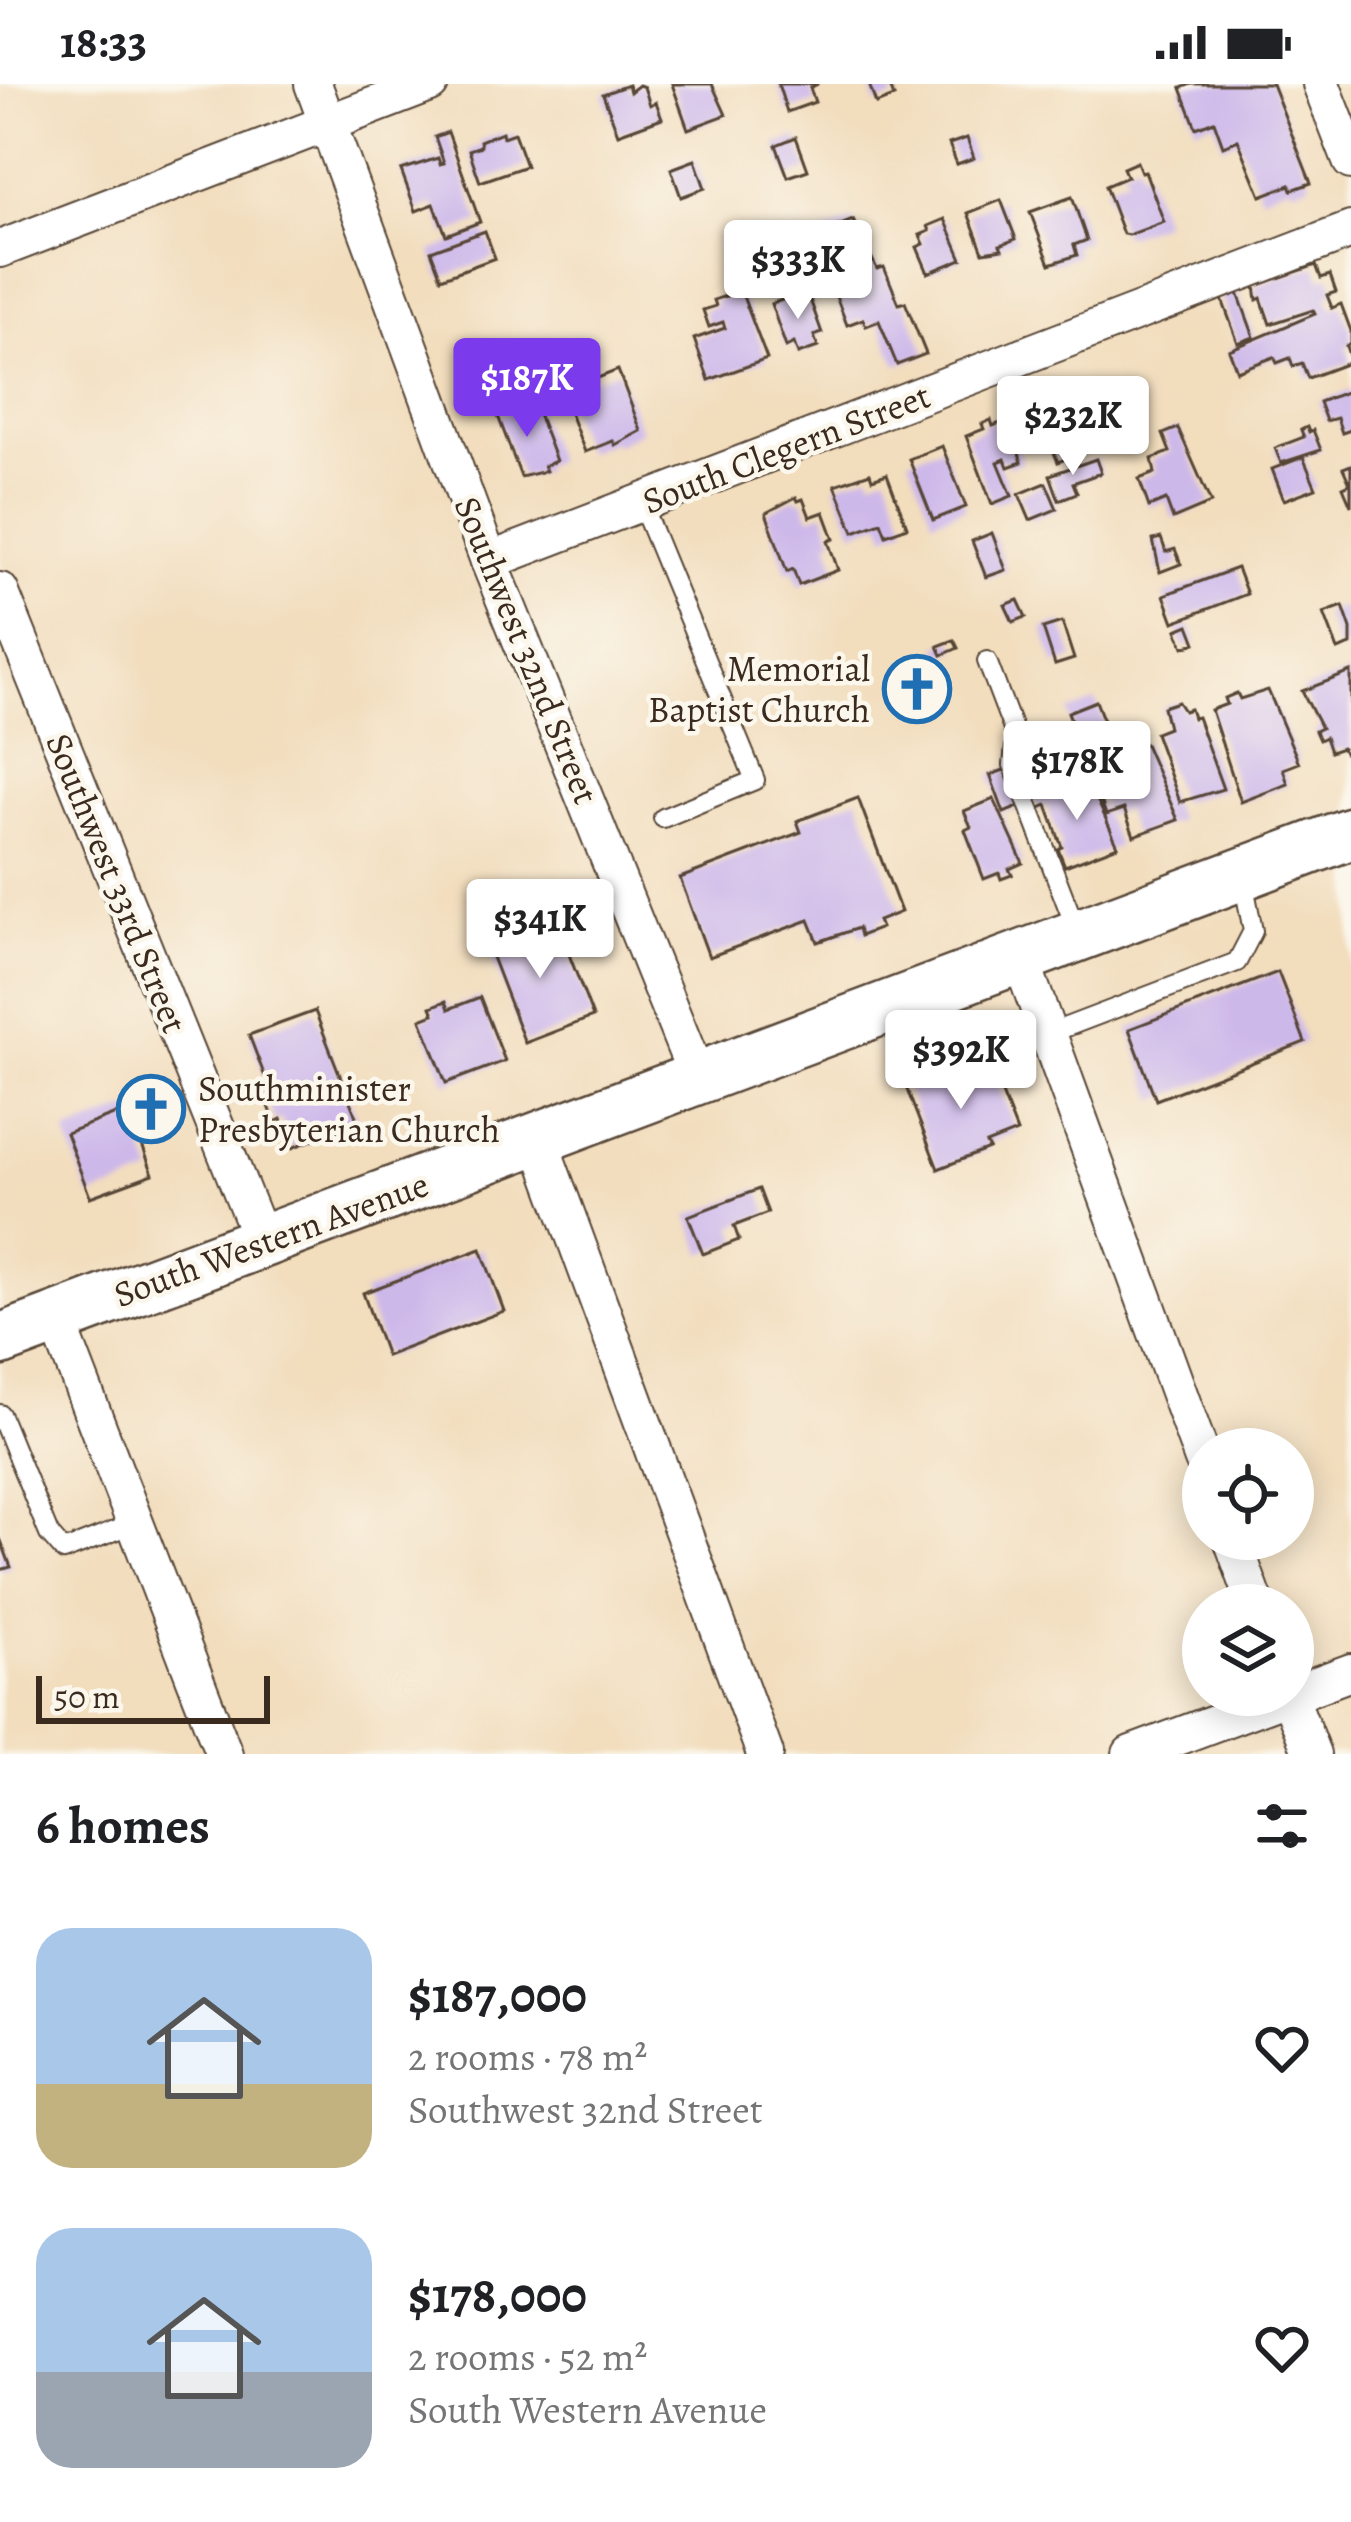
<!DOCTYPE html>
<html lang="en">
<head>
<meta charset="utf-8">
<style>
  body { margin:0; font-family:Alegreya,serif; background:#f2f2f2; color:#202124; height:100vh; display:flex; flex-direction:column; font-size:45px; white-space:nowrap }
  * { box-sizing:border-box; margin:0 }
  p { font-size:39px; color:#757577 }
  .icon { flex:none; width:66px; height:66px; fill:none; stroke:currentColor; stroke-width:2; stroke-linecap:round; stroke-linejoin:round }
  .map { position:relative; height:1670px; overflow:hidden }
  .details { display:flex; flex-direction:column; background:#fff; flex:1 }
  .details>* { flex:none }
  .tools { position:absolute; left:1182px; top:1344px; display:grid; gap:24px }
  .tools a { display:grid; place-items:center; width:132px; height:132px; border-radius:50%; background:#fff; box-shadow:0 6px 30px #0003; font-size:60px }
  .scale { position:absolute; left:36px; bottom:30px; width:234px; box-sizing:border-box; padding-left:12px; border:6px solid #3b2a1e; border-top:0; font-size:33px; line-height:42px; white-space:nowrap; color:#3b2a1e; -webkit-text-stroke:9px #fbf7ec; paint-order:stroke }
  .price { position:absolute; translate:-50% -102px; padding:0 27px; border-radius:12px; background:#fff; color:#222; font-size:39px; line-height:78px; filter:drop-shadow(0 3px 6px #0008) }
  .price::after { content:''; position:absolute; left:50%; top:72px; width:36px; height:27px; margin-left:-18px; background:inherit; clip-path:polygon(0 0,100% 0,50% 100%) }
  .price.on { background:#7c3aed; color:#fff }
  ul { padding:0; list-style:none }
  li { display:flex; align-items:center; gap:36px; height:300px; padding:0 36px }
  li span { display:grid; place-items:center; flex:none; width:336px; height:240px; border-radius:36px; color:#555 }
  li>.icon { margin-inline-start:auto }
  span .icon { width:144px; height:144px; fill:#fffc; stroke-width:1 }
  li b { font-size:51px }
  h2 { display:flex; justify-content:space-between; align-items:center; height:144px; padding:0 36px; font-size:51px }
  .status { display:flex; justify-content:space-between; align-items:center; height:84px; padding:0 60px; background:#fff; direction:ltr }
  .status svg { height:33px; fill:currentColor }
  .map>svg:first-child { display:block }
  .building { fill:#cdb8ea }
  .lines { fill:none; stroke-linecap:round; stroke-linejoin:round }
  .service-casing { stroke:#564536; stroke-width:22 }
  .minor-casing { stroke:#564536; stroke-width:40 }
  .secondary-casing { stroke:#564536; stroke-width:56 }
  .service { stroke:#fff; stroke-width:18 }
  .minor { stroke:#fff; stroke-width:36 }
  .secondary { stroke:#fff; stroke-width:51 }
  .labels { text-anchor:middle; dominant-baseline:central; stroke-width:9; stroke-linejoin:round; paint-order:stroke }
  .street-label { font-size:36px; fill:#3b2a1e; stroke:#fbf7ec }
  .poi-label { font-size:36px; fill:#3b2a1e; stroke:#fbf7ec; text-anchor:end }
</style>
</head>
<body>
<div class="status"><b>18:33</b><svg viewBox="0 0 49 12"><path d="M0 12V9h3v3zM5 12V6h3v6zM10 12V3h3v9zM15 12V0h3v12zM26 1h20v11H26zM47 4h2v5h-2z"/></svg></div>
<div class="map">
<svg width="1351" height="1670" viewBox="0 0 1351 1670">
  <rect width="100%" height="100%" fill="#fbf7ec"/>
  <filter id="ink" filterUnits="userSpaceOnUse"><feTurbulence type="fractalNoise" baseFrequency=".00833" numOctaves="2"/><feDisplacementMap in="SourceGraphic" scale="24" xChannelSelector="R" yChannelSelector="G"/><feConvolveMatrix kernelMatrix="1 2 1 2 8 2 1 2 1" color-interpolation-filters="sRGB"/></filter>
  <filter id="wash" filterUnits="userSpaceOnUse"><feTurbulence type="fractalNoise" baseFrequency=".004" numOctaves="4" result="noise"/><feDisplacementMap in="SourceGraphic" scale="48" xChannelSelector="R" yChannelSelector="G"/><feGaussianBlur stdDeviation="2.7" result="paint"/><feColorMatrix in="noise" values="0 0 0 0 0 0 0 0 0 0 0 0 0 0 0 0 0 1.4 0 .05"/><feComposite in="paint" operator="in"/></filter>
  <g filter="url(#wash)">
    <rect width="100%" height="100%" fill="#f2ddbd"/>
    <g id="blocks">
      <g class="building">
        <polygon points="672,0 712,0 726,31 688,45"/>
        <polygon points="778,0 818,0 810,4 815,18 787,28"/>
        <polygon points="869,0 889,0 894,13 876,20"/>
        <polygon points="1191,0 1272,0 1311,99 1292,106 1290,101 1261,112 1238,56 1223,62 1214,37 1196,44 1181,4"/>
        <polygon points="628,1 630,8 639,1 644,3 650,21 656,18 662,34 618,50 603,10"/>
        <polygon points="448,48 480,138 446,151 434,120 416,127 401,86 438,74 440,80 444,79 435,53"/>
        <polygon points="502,48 503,53 514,49 526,82 480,98 469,66 481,62 480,57"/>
        <polygon points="796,53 808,86 788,93 776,61"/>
        <polygon points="967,54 974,74 957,80 949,60"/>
        <polygon points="695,76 705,104 681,113 671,85"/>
        <polygon points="1137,78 1141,88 1145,87 1164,138 1129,151 1123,150 1105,102 1127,93 1123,84"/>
        <polygon points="1072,113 1087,156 1074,161 1077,171 1050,180 1030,128"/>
        <polygon points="1001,116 1016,155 1000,161 1002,165 983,168 968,129"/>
        <polygon points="945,135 962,175 928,189 917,163 924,160 920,151 930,147 928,142"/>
        <polygon points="853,136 877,185 884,183 899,220 905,218 926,270 897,281 879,237 866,242 863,235 847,241 813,152"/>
        <polygon points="485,147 495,174 441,194 431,167"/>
        <polygon points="1316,181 1321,194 1330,191 1336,208 1327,211 1332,224 1341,220 1351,247 1351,260 1346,262 1351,278 1308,294 1302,279 1293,282 1290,274 1277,279 1274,273 1237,287 1229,266 1315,230 1313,226 1270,240 1261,214 1257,216 1255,202"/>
        <polygon points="1235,201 1254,253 1238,259 1219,207"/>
        <polygon points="741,207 767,275 709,296 694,255 725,244 723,238 709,243 703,226 716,222 714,216"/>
        <polygon points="807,207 822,249 814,252 818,263 798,270 794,259 786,263 771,220"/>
        <polygon points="618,286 641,347 615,361 613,357 585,368 562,308"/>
        <polygon points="1068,303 1081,336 1095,331 1106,359 1058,378 1036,325 1049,320 1046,312"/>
        <polygon points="1351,306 1351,346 1342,349 1337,334 1326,337 1319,318"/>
        <polygon points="534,319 556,377 544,382 546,387 521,393 498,332"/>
        <polygon points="991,336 993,342 1008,336 1022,378 1008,383 1005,375 998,378 1012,412 992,420 966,352 984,345 982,340"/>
        <polygon points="1307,343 1309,348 1313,346 1321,366 1281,379 1275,364 1304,353 1301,346"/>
        <polygon points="1178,344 1211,419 1173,435 1166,416 1149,423 1139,395 1155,389 1152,375 1170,368 1163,350"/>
        <polygon points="942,362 966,423 933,436 909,375"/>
        <polygon points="1303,373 1316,404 1284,416 1272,385"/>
        <polygon points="1096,375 1101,389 1073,399 1077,409 1059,416 1050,391"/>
        <polygon points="1351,381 1351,422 1343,403 1350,400 1343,384"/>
        <polygon points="870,389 872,395 887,390 907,443 886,451 881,438 854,448 835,401"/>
        <polygon points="1046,399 1057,425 1030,436 1019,410"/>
        <polygon points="796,413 798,417 803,415 810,433 824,428 834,455 828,457 838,486 799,501 793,485 787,488 766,429"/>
        <polygon points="992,449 1006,486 986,493 972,457"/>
        <polygon points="1161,454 1166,468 1175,465 1181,480 1160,488 1153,456"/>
        <polygon points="1237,484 1247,510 1174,538 1164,511"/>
        <polygon points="1018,516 1026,533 1013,538 1005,521"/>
        <polygon points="1343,522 1351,545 1351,561 1338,566 1324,529"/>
        <polygon points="1062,538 1074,575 1055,581 1043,544"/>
        <polygon points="1189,541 1196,559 1184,563 1177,546"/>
        <polygon points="954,556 958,564 942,571 938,562"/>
        <polygon points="1351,588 1351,666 1344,669 1342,664 1330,668 1325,653 1319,656 1315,647 1321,644 1302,607"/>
        <polygon points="1268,606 1299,679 1283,685 1288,700 1241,718 1211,626 1227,620 1225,614 1237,609 1240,615"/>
        <polygon points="1096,617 1108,648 1079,658 1068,628"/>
        <polygon points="1178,618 1184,627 1190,625 1193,634 1197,633 1223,705 1180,718 1155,649 1168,644 1163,623"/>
        <polygon points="1145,660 1178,736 1134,752 1124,725 1106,731 1096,702 1110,696 1103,677 1124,669 1122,664"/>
        <polygon points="1007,685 1021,722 1004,729 990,691"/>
        <polygon points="1059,700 1063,711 1090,700 1118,762 1065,782 1058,765 1062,763 1047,721 1038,725 1033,710"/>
        <polygon points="858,714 901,828 878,837 881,844 860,852 858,844 818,858 809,836 709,873 680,794 801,748 797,737"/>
        <polygon points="994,715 1023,779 1009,785 1012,791 1001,795 999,789 984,795 965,746 971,743 964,727"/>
        <polygon points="555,834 593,933 525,959 487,860"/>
        <polygon points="1278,888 1305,958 1156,1016 1129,945"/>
        <polygon points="480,913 505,977 446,999 421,935 434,930 431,923 446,917 449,925"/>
        <polygon points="315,927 358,1038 292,1064 281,1035 275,1038 264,1009 270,1006 249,951"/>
        <polygon points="987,972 1017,1048 986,1060 989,1065 938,1085 906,1003"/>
        <polygon points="129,1025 146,1060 142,1061 153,1090 90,1113 66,1049"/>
        <polygon points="759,1105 768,1129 734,1142 739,1156 703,1170 688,1132"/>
        <polygon points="481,1165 504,1227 386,1272 363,1209"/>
        <polygon points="0,1454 11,1483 0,1486"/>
      </g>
    </g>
  </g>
  <g filter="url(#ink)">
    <use href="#blocks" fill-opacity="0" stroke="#564536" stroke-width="3"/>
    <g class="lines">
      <g class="service-casing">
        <g id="service">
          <polyline points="641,419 755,696 663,734"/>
          <polyline points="987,577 1016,653 1013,681 1077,847"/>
          <polyline points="1048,950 1237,878 1253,847 1243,796"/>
          <polyline points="0,1330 49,1450 64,1467 135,1439"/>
        </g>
      </g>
      <g class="minor-casing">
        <g id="minor">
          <polyline points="313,0 489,477 698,995"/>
          <polyline points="1321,0 1351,77"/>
          <polyline points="0,165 430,0"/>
          <polyline points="489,477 1351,146"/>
          <polyline points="0,507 262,1158"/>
          <polyline points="1020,873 1203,1376"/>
          <polyline points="539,1056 765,1670"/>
          <polyline points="56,1234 224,1670"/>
          <polyline points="1232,1455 1256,1521"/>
          <polyline points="1289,1611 1312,1670"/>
          <polyline points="1131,1670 1351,1588"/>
        </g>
      </g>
      <g class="secondary-casing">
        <polyline id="secondary" points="0,1256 1351,749"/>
      </g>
      <use href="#service" class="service"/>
      <use href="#minor" class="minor"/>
      <use href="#secondary" class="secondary"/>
    </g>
  </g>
  <defs>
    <g id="church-ring" transform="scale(3.45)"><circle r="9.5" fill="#fbf7ec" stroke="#1f6fb2" stroke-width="1.5"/><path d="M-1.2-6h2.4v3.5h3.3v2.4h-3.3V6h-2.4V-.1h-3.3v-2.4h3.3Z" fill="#1f6fb2"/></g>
  </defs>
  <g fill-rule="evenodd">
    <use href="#church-ring" x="917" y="605"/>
    <use href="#church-ring" x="151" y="1025"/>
  </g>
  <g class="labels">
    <g class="street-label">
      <text transform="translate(786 364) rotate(-21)">South Clegern Street</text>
      <text transform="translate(527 566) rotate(68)">Southwest 32nd Street</text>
      <text transform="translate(117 799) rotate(68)">Southwest 33rd Street</text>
      <text transform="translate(271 1155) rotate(-20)">South Western Avenue</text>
    </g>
    <g class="poi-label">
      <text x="870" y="584">Memorial<tspan x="870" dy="41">Baptist Church</tspan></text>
      <text x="198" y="1004" text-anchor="start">Southminister<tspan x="198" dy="41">Presbyterian Church</tspan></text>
    </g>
  </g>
</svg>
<div class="tools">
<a><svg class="icon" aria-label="locate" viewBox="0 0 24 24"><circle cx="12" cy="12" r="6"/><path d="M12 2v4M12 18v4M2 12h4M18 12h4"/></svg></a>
<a><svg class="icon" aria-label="layers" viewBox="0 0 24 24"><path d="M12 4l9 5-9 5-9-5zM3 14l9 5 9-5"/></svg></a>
</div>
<div class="scale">50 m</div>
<b class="price" style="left:798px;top:238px">$333K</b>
<b class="price on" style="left:527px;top:356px">$187K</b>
<b class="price" style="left:1073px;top:394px">$232K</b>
<b class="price" style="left:1077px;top:739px">$178K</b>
<b class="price" style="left:540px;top:897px">$341K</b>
<b class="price" style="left:961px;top:1028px">$392K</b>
</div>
<section class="details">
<h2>6 homes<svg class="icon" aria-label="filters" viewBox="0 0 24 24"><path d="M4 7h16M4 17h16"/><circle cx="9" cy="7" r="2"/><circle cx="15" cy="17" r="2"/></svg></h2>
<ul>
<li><span style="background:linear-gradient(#a9c7e8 65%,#c2b280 0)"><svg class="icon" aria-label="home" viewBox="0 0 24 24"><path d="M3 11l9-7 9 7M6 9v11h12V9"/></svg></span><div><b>$187,000</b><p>2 rooms · 78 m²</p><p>Southwest 32nd Street</p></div><svg class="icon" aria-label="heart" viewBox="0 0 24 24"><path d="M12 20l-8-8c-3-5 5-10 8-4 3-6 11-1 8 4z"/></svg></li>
<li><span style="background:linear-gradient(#a9c7e8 60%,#9aa5b1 0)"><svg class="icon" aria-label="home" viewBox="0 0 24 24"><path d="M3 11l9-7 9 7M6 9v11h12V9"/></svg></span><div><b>$178,000</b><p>2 rooms · 52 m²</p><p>South Western Avenue</p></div><svg class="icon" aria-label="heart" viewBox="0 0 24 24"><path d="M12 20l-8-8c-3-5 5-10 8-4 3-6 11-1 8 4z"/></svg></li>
</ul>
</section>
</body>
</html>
